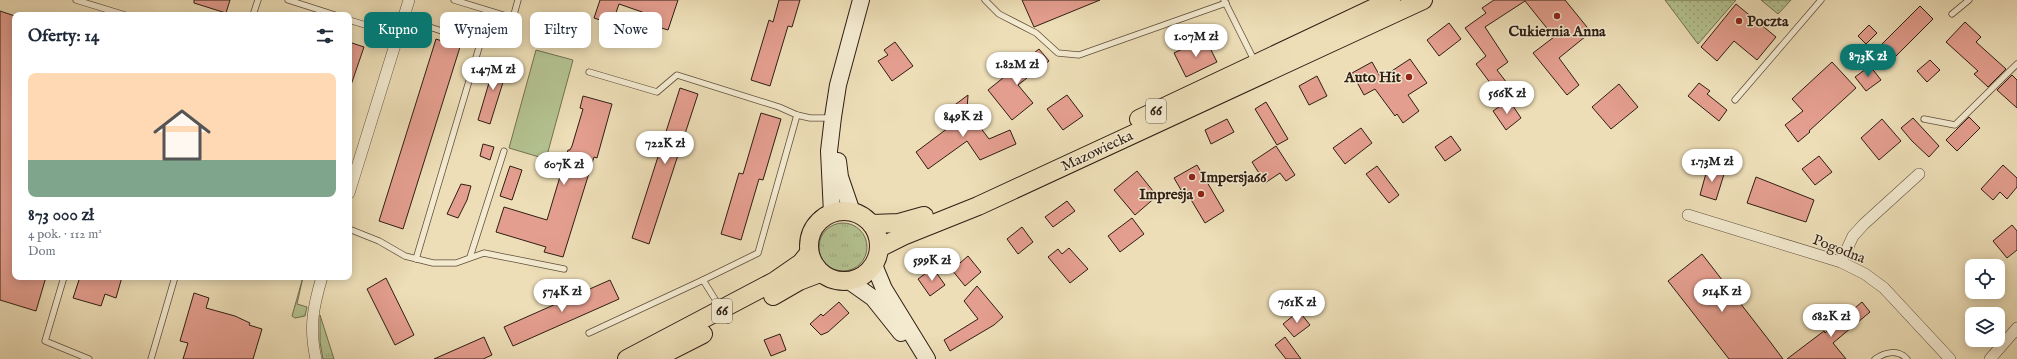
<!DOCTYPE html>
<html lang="pl">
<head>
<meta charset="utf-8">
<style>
  body { margin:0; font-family:"IM FELL English",serif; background:#f6f6f7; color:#1f2937; height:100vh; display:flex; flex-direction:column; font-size:15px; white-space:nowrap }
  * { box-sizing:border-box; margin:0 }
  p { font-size:13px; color:#747a83 }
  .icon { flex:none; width:22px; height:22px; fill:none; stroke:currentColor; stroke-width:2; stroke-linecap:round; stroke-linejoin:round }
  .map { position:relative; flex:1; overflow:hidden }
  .side { position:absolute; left:12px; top:12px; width:340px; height:268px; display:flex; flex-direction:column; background:#fff; border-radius:8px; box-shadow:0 2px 10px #0003 }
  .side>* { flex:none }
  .top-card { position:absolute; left:364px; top:12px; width:380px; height:36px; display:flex; gap:8px }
  .fabs { position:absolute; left:1965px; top:259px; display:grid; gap:8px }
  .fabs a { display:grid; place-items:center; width:40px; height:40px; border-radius:8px; background:#fff; box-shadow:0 2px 10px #0003; font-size:20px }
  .price { position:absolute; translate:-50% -34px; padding:0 9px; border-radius:14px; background:#fff; color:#222; font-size:13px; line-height:26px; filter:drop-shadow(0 1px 2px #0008) }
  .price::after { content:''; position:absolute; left:50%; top:24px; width:12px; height:9px; margin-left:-6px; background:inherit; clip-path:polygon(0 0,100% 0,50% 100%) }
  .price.active { background:#0f766e; color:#fff }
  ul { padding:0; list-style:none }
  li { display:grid; align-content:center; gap:8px; height:212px; padding:0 16px }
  li span { display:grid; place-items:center; height:124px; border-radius:8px; color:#555 }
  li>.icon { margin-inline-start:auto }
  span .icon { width:72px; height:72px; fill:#fffc; stroke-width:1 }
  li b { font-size:17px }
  h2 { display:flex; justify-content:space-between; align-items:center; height:48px; padding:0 16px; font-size:17px }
  .tag { padding:0 14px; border-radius:8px; background:#fff; box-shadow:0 2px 10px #0003; font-size:14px; line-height:36px }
  .tag.active { background:#0f766e; color:#fff }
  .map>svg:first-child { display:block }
  .grass { fill:url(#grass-tufts); stroke:#727052 }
  .park { fill:url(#park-dots); stroke:#727052 }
  .garden { fill:#b4c291; stroke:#727052 }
  .building { fill:#e49e8f; stroke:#2f1e13 }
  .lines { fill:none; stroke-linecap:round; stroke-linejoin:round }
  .lane-casing { stroke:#5e4e3c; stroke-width:7 }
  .street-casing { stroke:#5e4e3c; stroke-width:12 }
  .secondary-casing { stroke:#2f1e13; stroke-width:18 }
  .primary-casing { stroke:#2f1e13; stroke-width:20 }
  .lane { stroke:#f3ead0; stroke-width:5.5 }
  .street { stroke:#f3ead0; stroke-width:11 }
  .secondary { stroke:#f3ead0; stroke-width:16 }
  .primary { stroke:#eddeb7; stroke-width:18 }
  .poi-dot { fill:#8f2418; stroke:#f3ead0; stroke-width:1.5 }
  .labels { text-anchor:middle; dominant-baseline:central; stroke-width:3; stroke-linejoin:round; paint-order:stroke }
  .shield { fill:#f3ead0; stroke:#6a5b4c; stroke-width:1 }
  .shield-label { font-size:14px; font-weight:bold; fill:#2f1e13 }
  .poi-label { font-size:15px; font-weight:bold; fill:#2f1e13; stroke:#f3ead0; text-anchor:start }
  .street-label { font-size:15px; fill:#2f1e13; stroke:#f3ead0 }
</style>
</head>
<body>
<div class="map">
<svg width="2017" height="359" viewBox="0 0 2017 359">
  <defs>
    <pattern id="grass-tufts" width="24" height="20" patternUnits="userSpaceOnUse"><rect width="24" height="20" fill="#b4c291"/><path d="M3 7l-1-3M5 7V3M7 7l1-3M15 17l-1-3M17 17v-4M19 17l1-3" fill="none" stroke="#9ba67c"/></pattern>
    <pattern id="park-dots" width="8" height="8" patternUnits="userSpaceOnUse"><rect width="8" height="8" fill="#b4c291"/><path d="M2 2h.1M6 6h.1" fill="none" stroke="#9ba67c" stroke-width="1.8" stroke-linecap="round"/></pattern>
  </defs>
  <rect width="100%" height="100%" fill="#eddeb7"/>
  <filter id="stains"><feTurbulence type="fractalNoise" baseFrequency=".005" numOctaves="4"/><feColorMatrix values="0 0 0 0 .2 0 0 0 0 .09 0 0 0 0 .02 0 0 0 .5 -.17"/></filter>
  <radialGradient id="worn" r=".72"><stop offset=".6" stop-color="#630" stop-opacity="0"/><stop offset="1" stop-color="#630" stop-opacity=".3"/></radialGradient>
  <g class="grass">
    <circle cx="843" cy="247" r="24"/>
    <polygon points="303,277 297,304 307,307 305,316 295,318 292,316"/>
    <polygon points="320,315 334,359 323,359 320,342"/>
  </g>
  <g class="park">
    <polygon points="1665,0 1736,0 1698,44"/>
    <polygon points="1761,0 1791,0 1778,14"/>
  </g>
  <polygon class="garden" points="536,50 573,60 546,159 509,148"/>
  <g class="building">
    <polygon points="194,0 230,0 226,13 194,3"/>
    <polygon points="600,0 678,0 668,30 642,22 645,13 619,4 612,24 594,18"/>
    <polygon points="779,0 800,0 792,27 788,26 770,86 751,80 769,20 773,22"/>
    <polygon points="1022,0 1100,0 1034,27"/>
    <polygon points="1494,0 1565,0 1591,32 1559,58 1579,85 1567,95 1533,53 1554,37 1525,1 1485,27 1508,62 1497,70 1507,83 1497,92 1476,64 1486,56 1465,28 1486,13 1482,8"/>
    <polygon points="1736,4 1776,37 1757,60 1734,41 1717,61 1701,47"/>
    <polygon points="1920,6 1933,19 1894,58 1881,45"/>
    <polygon points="0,11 15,16 15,277 46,277 36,311 0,300"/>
    <polygon points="1965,22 1981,37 1976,42 2006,69 1988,87 1974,74 1978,71 1946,42"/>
    <polygon points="1449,23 1461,39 1439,56 1427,40"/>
    <polygon points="1869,25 1877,33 1866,44 1858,36"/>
    <polygon points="1205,38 1217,62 1186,77 1174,53"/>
    <polygon points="436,39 460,47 403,229 379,221"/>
    <polygon points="349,42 364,47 351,85 349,84"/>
    <polygon points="895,42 913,66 892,81 878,61 888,55 884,50"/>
    <polygon points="1039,49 1049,61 1018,85 1033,103 1012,120 988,90"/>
    <polygon points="496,59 509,63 490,124 478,120"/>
    <polygon points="1410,59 1427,83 1408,95 1419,111 1403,123 1397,114 1395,116 1375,89 1364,95 1352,73 1372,62 1381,78"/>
    <polygon points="1930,60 1940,70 1927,82 1917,71"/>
    <polygon points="1832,62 1856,88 1809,131 1810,132 1798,142 1785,125 1803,111 1792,99"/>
    <polygon points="1870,66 1881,80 1866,91 1855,77"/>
    <polygon points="2012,75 2017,80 2017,108 1997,90"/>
    <polygon points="1317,76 1327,96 1309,105 1299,86"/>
    <polygon points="1699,83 1710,91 1707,94 1727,110 1719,121 1688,96"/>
    <polygon points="1619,84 1638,107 1611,129 1592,107"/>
    <polygon points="680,88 698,94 649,244 632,238"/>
    <polygon points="968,95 967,110 989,139 1010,130 1016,144 980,160 967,141 928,169 916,152 952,125 944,113"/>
    <polygon points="1067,95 1083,116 1063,130 1047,109"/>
    <polygon points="583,96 612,104 597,158 594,157 563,257 544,252 546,247 496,232 504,207 547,220 568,150 570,150 572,146 583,109 580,108"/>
    <polygon points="1509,100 1521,118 1506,130 1493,111"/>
    <polygon points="1266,102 1288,139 1277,145 1255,109"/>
    <polygon points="761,113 781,119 763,180 759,179 741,240 721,234 739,173 743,174"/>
    <polygon points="1969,117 1980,128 1957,151 1946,140"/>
    <polygon points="1913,118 1939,146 1929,157 1912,141 1901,128"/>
    <polygon points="1227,119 1234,132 1211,144 1205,130"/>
    <polygon points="1882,119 1901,141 1879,160 1861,138"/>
    <polygon points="1361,128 1372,143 1345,164 1333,148"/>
    <polygon points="1451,136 1461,150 1445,161 1435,147"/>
    <polygon points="483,144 494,147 490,160 480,156"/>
    <polygon points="1276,146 1295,175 1286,181 1280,173 1265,183 1252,162"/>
    <polygon points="1819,156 1832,172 1815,185 1802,169"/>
    <polygon points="1197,165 1224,211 1205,223 1187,193 1184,195 1174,178"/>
    <polygon points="2003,165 2017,178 2017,187 2007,199 2000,192 1993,200 1981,189"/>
    <polygon points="510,166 522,170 512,200 500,196"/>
    <polygon points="1377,166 1399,195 1389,203 1366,174"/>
    <polygon points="1708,166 1725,171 1716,200 1700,195"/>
    <polygon points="1137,171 1157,196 1135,215 1114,190"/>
    <polygon points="1756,177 1814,200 1806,222 1747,203"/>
    <polygon points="461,184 471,186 467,200 458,218 447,214"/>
    <polygon points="1067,201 1075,211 1053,227 1045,217"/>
    <polygon points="1132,218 1144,234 1120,252 1108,236"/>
    <polygon points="2012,225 2017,231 2017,250 2007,258 1993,241"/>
    <polygon points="1022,227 1033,242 1018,254 1007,239"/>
    <polygon points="1069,248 1088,269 1070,283 1048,257 1058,249 1062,254"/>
    <polygon points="1702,254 1768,339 1783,359 1729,359 1668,281"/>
    <polygon points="968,256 981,272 965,286 952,270"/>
    <polygon points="933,268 945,285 930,296 918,279"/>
    <polygon points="80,277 122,277 116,298 105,294 101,306 73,298"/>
    <polygon points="386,278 414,335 395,345 367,289"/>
    <polygon points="610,280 619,299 513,346 504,327"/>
    <polygon points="977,286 1003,317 994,325 950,351 944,340 978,319 964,301"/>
    <polygon points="194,293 209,298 206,308 235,316 250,323 249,325 262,329 253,359 183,359 188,343 180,341"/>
    <polygon points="839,302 849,313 828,332 821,335 810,324 821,314 823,316"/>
    <polygon points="1862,302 1870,312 1833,343 1846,359 1787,359 1824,331 1825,333"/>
    <polygon points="1299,311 1310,325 1294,337 1283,324"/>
    <polygon points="780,334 786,350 771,356 764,340"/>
    <polygon points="484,337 492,355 483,359 434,359"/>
    <polygon points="1285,337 1301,359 1286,359 1275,345"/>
  </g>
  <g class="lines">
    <g class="lane-casing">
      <g id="lane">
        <polyline points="76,0 125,15"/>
        <polyline points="288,0 335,15"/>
        <polyline points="454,0 513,18 518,0"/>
        <polyline points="985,0 999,14 1036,33 1058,53 1079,55 1226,3"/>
        <polyline points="1224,0 1255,62"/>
        <polyline points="1952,14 1969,0"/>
        <polyline points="253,15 258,0"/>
        <polyline points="403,18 480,44 416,259"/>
        <polyline points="349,20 398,35"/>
        <polyline points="589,72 657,92 677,75 779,107 797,115 810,118 831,118"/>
        <polyline points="1735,100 1821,0"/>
        <polyline points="1924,119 1955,125 2017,64"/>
        <polyline points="349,229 379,241 405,256 433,263 456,263 484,253 564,269"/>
        <polyline points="470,257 504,151"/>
        <polyline points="64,277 45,341 89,359"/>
        <polyline points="703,280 758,253 797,115"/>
        <polyline points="589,333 703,280 728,320"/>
        <polyline points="151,359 175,277"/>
        <path d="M1875,359c10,-7 23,-10 32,0"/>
      </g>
    </g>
    <g class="street-casing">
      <g id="street">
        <polyline points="349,193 409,0"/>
        <polyline points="1688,215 1841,262 1865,274 1884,288 1950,359"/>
        <polyline points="1841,262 1853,236 1864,224 1919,174"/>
        <path d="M316,359c-7,-31 -3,-52 6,-82"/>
        <polyline points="1990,359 2017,328"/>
      </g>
    </g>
    <g class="secondary-casing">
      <g id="secondary">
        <polyline points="838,161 840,177 852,212"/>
        <polyline points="832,213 829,151 833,117 838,85 861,0"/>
        <polyline points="874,265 884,289 927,359"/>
        <polyline points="849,281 873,298 901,333"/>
      </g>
    </g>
    <g class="primary-casing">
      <g id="primary">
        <polyline points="1139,119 1391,0"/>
        <circle cx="844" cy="246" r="35"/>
        <polyline points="872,224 899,223 924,216"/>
        <polyline points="879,248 903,236 978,206 1423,0"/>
        <polyline points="773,296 799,281 820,273"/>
        <polyline points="627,359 775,281 801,263 809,253"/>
        <polyline points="654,359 703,334"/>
      </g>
    </g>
    <use href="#lane" class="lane"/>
    <use href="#street" class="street"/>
    <use href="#secondary" class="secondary"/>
    <use href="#primary" class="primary"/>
  </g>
  <g class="poi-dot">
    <circle cx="1557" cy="16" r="4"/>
    <circle cx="1739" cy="21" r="4"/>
    <circle cx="1409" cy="77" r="4"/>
    <circle cx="1192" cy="177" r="4"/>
    <circle cx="1201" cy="194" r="4"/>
  </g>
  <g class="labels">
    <g class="shield">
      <rect x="1146" y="99" width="20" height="24" rx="3"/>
      <rect x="712" y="299" width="20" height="24" rx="3"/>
    </g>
    <g class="shield-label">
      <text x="1156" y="111">66</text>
      <text x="722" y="311">66</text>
    </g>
    <g class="poi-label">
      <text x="1747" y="21">Poczta</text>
      <text x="1557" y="31" text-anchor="middle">Cukiernia Anna</text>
      <text x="1401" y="77" text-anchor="end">Auto Hit</text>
      <text x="1200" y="177">Impersja66</text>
      <text x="1193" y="194" text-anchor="end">Impresja</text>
    </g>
    <g class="street-label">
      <text transform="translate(1097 151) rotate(-25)">Mazowiecka</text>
      <text transform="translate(1839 249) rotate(21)">Pogodna</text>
    </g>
  </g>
  <rect width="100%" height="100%" filter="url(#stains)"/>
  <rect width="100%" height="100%" fill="url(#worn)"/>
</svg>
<div class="fabs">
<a><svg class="icon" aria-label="locate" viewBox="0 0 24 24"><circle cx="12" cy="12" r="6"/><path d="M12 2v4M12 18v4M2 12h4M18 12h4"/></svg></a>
<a><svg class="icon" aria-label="layers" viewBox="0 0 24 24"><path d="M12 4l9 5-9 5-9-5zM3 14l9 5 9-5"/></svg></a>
</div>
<b class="price" style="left:1196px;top:58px">1.07M zł</b>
<b class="price active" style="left:1868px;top:78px">873K zł</b>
<b class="price" style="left:1017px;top:86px">1.82M zł</b>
<b class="price" style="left:493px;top:91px">1.47M zł</b>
<b class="price" style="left:1507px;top:115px">566K zł</b>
<b class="price" style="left:963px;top:138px">849K zł</b>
<b class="price" style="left:665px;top:165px">722K zł</b>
<b class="price" style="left:1712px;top:183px">1.73M zł</b>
<b class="price" style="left:564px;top:186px">607K zł</b>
<b class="price" style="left:932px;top:282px">599K zł</b>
<b class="price" style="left:562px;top:313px">574K zł</b>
<b class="price" style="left:1722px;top:313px">914K zł</b>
<b class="price" style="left:1297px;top:324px">761K zł</b>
<b class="price" style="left:1831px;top:338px">682K zł</b>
<div class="top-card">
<a class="tag active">Kupno</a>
<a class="tag">Wynajem</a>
<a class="tag">Filtry</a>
<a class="tag">Nowe</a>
</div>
<section class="side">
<h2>Oferty: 14<svg class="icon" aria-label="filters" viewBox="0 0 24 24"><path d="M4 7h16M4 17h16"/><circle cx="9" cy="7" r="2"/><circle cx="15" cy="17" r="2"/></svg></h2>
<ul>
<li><span style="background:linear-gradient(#ffd9b3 70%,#7fa58c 0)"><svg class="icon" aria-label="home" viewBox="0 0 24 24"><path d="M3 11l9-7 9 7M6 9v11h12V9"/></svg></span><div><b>873 000 zł</b><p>4 pok. · 112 m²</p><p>Dom</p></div></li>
</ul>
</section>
</div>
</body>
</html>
